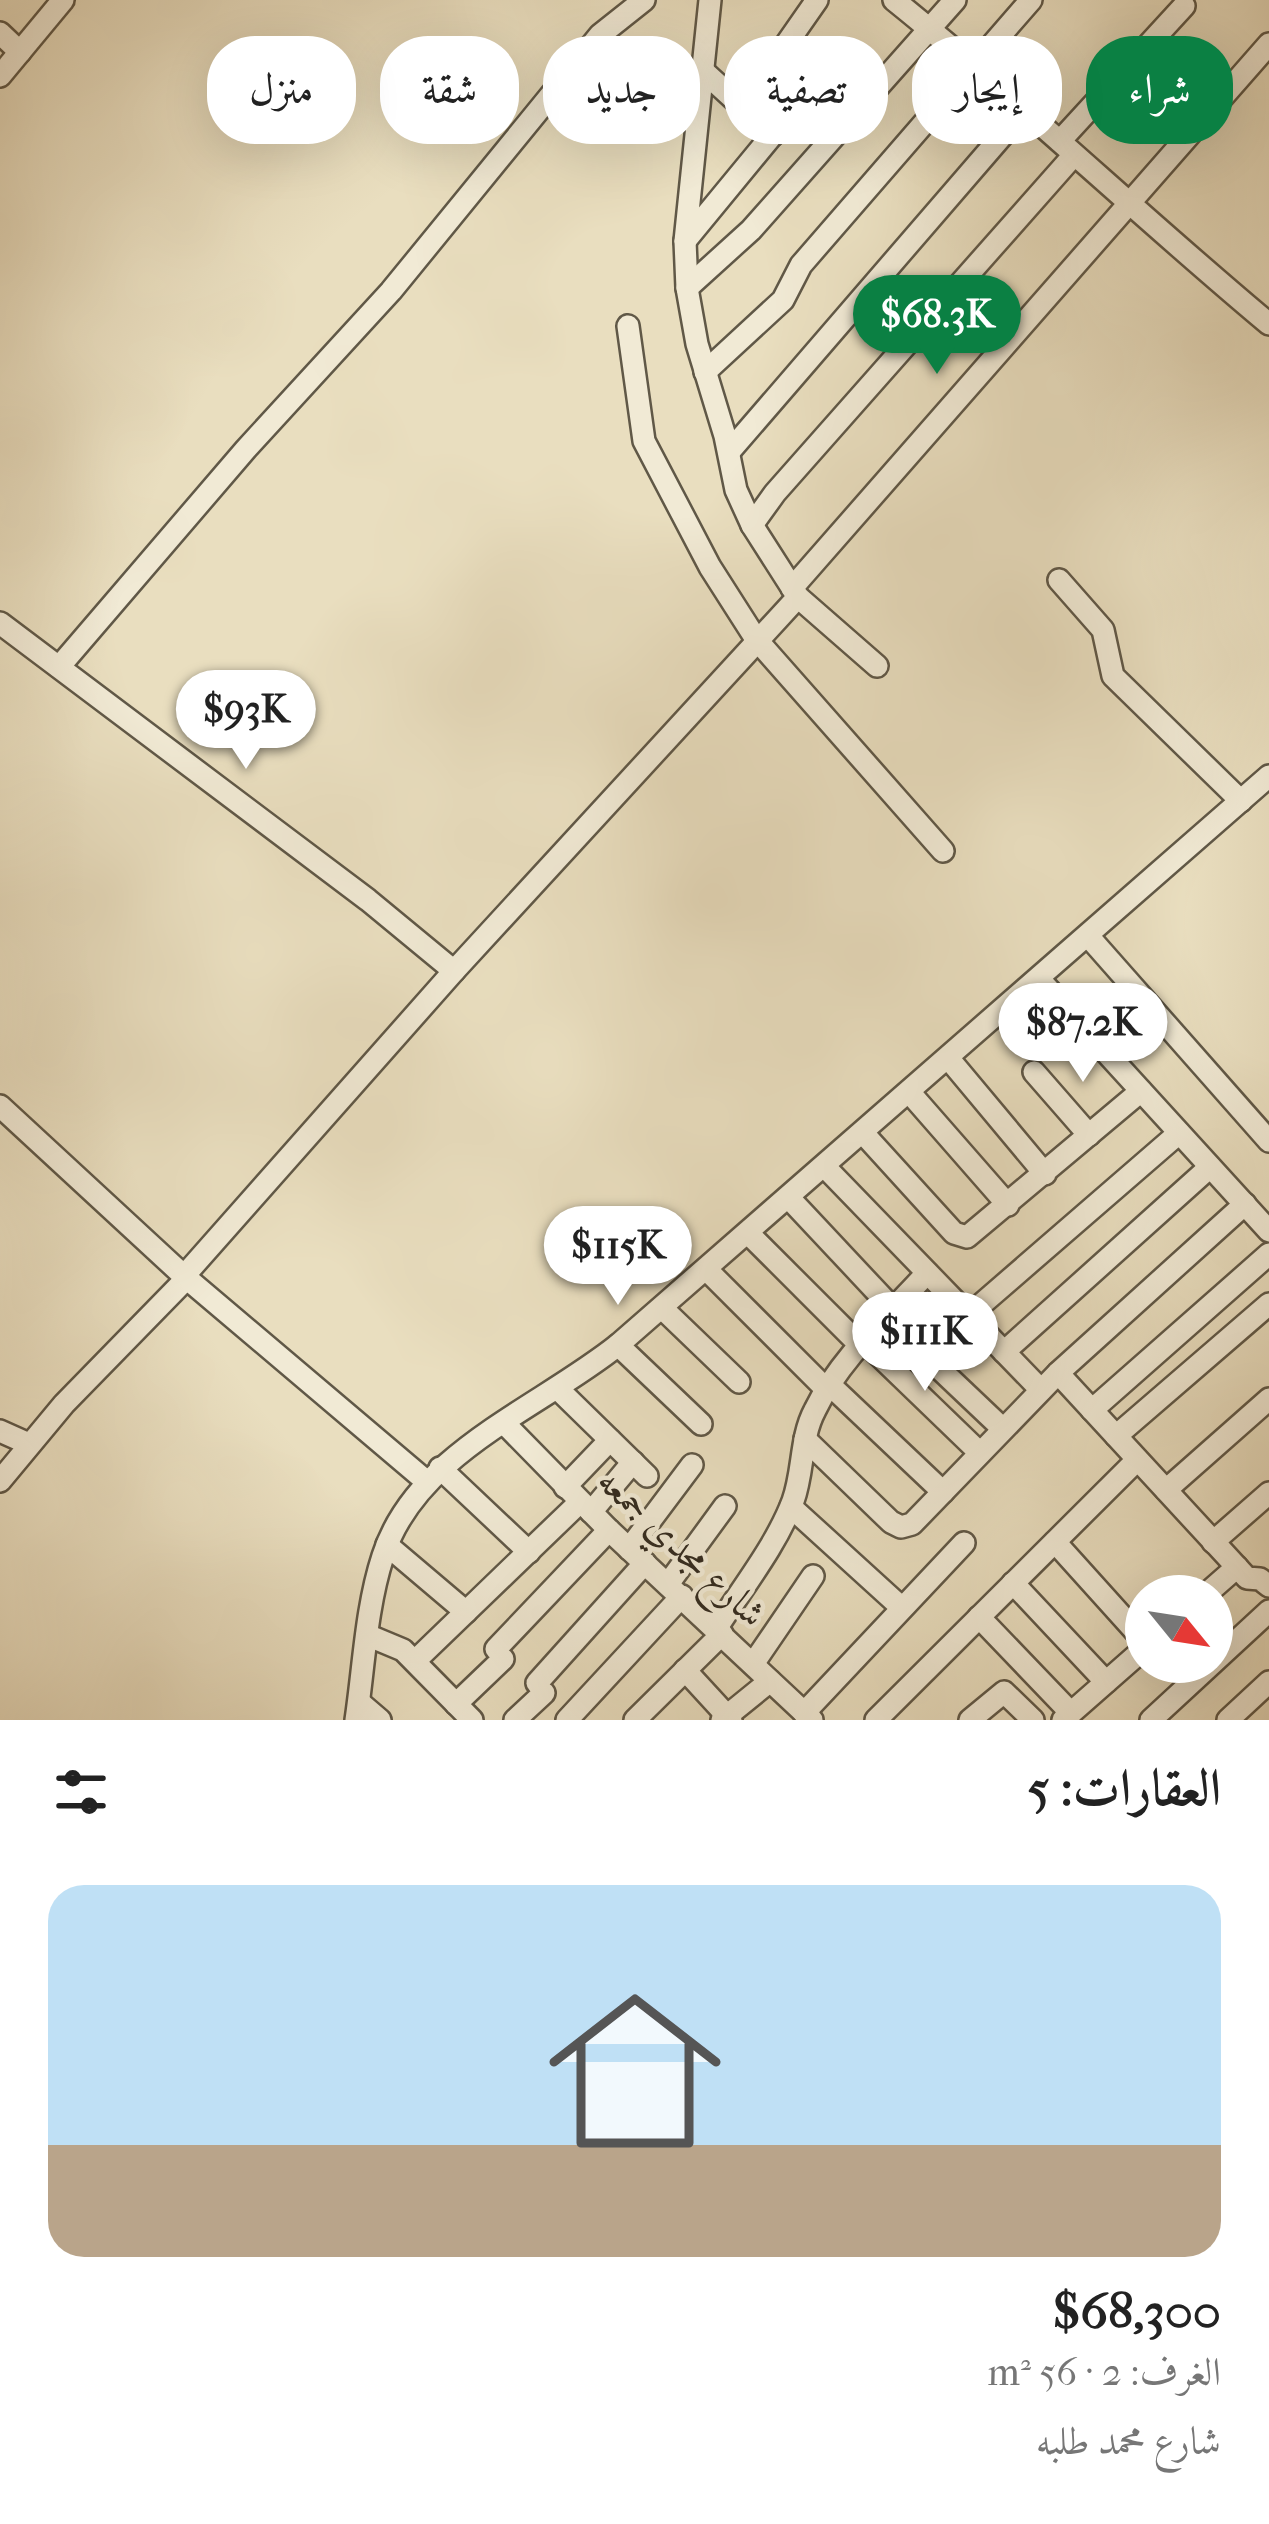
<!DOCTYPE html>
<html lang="ar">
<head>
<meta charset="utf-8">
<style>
  body { margin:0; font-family:"IM FELL French Canon",Amiri,serif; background:#f6f6f6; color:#222; direction:rtl; height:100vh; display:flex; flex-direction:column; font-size:45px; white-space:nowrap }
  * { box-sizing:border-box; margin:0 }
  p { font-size:39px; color:#767676 }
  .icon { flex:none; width:66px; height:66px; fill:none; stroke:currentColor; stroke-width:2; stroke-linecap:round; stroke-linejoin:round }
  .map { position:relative; height:1720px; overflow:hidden; direction:ltr }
  .panel { display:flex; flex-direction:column; background:#fff; flex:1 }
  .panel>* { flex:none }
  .guide { position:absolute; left:36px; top:36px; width:1197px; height:108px; direction:rtl; display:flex; gap:24px }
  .needle { width:78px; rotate:120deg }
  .controls { position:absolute; left:1125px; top:1575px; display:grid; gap:24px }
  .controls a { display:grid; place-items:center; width:108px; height:108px; border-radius:50%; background:#fff; box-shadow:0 12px 48px #0002; font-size:60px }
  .price { position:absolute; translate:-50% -102px; padding:0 27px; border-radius:42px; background:#fff; color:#222; font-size:39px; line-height:78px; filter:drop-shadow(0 3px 6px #0008) }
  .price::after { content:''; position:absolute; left:50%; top:72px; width:36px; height:27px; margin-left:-18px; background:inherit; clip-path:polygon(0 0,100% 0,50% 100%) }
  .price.active { background:#0b8043; color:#fff }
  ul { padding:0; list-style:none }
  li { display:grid; align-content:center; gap:24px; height:636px; padding:0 48px }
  li span { display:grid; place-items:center; height:372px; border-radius:36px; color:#555 }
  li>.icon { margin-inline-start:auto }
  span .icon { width:216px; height:216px; fill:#fffc; stroke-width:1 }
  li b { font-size:51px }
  h2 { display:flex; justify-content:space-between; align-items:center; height:144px; padding:0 48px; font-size:51px }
  .pill { padding:0 42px; border-radius:48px; background:#fff; box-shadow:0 12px 48px #0002; font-size:42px; line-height:108px }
  .pill.active { background:#0b8043; color:#fff }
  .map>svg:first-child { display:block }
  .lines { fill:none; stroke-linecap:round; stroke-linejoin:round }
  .minor-casing { stroke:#605847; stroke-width:26 }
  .minor { stroke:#f1ead5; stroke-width:21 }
  .labels { text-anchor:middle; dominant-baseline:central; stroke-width:9; stroke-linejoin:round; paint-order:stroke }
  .street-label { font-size:39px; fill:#332b1f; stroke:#f1ead5 }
</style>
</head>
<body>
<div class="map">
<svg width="1269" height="1720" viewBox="0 0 1269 1720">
  <rect width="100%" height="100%" fill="#e9debf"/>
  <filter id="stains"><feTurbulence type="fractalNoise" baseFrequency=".00167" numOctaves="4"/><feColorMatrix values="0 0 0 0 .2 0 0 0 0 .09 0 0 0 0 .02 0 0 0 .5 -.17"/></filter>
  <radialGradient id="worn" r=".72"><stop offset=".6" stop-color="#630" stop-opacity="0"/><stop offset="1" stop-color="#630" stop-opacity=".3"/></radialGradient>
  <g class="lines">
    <g class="minor-casing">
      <g id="minor">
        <polyline points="710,0 685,241 687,288 697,344 725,436 736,490 752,525 798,597 877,666"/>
        <path d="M894,0c129,104 248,218 375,324"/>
        <polyline points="0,33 20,52"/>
        <polyline points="701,69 773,135"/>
        <polyline points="0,76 63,0"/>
        <polyline points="741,109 817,0"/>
        <polyline points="1060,141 1184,6"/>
        <polyline points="685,241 830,65"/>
        <polyline points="687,288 751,230 955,0"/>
        <polyline points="628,326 644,441 710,567 756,639 943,851"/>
        <polyline points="705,372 783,300 801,265 1031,0"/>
        <polyline points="729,452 1026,108"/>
        <polyline points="752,525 775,493 1074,155"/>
        <polyline points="1059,580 1103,630 1113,676 1241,801"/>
        <polyline points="792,588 1269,44"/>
        <polyline points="0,623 368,900 454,971"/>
        <polyline points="59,667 246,449 391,291 600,35 644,0"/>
        <polyline points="1089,937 1269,1141"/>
        <polyline points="1040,980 1269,1231"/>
        <polyline points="949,1059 1045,1174"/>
        <polyline points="1034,1072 1089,1135"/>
        <polyline points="910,1093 1008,1205"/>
        <polyline points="0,1106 184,1276 426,1481"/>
        <polyline points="863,1133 954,1233 967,1237 1141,1091"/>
        <polyline points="825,1167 1041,1390"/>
        <polyline points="789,1198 894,1310"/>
        <polyline points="748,1233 861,1346"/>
        <polyline points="706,1269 827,1390"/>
        <polyline points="184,1276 454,971 798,597"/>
        <polyline points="662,1308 739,1382"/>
        <polyline points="969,1315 1179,1133"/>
        <polyline points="886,1318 1003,1429"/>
        <polyline points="865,1342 980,1453"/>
        <polyline points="618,1345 701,1424"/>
        <polyline points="1004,1352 1210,1167"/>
        <polyline points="1058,1373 1247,1578 1260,1579 1269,1586"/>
        <polyline points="830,1385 943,1492"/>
        <polyline points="558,1389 647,1476"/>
        <polyline points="1092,1410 1269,1254"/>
        <polyline points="505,1424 609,1530 812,1720"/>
        <polyline points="0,1431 29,1444"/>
        <polyline points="1116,1436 1269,1304"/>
        <polyline points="805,1439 891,1522 901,1527 912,1524 1058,1373 1245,1204"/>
        <polyline points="440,1468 529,1552"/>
        <polyline points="0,1481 64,1404 187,1278"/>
        <polyline points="565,1487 610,1440"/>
        <polyline points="1166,1490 1269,1399"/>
        <polyline points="791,1507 902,1608"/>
        <polyline points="591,1512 633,1462"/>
        <polyline points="1055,1542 1146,1643"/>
        <polyline points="1213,1542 1269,1493"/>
        <polyline points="387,1545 466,1612"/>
        <polyline points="629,1549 692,1465"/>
        <polyline points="1013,1583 1106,1682"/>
        <polyline points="668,1584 725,1506"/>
        <polyline points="1204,1596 1237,1567"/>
        <polyline points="979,1617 1071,1713"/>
        <path d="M716,1629c26,-41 60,-83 77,-128 11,-30 7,-63 22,-91 25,-52 74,-95 112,-137"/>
        <polyline points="367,1635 403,1650 472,1720"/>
        <polyline points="496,1649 609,1530"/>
        <polyline points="415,1661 580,1502"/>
        <polyline points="753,1664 813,1576"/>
        <polyline points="685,1670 731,1720"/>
        <polyline points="537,1683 645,1563"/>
        <polyline points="359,1702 380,1720"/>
        <polyline points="456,1704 503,1659"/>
        <polyline points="804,1713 964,1543"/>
        <path d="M356,1720c8,-54 10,-112 27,-164 33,-103 155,-147 235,-211l651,-569"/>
        <polyline points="515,1720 544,1693"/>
        <polyline points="567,1720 682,1596"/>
        <polyline points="635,1720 722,1634"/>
        <polyline points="722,1720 770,1681"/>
        <polyline points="876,1720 1137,1460"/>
        <polyline points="970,1720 1004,1692 1033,1720"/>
        <polyline points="1063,1720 1146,1647"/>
        <polyline points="1151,1720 1269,1611"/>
        <polyline points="1228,1720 1269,1682"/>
      </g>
    </g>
    <use href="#minor" class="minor"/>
  </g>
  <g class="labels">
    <g class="street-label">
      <text transform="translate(682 1547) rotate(43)">شارع مجدي جمعه</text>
    </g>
  </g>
  <rect width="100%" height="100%" filter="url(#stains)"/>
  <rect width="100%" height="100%" fill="url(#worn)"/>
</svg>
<div class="controls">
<a><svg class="needle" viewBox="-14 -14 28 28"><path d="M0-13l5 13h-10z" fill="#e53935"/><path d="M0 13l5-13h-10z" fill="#767676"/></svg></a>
</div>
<b class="price active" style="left:937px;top:377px">$68.3K</b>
<b class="price" style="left:246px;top:772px">$93K</b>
<b class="price" style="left:1083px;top:1085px">$87.2K</b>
<b class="price" style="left:618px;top:1308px">$115K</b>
<b class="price" style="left:925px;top:1394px">$111K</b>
<div class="guide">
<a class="pill active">شراء</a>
<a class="pill">إيجار</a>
<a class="pill">تصفية</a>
<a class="pill">جديد</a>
<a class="pill">شقة</a>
<a class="pill">منزل</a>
</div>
</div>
<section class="panel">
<h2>العقارات: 5<svg class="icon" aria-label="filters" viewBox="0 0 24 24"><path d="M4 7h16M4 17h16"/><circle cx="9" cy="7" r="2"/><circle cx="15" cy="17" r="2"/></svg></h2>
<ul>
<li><span style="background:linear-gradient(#bfe0f5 70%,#b9a48a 0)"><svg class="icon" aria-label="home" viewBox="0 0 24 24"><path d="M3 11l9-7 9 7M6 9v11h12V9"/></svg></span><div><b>$68,300</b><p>الغرف: 2 · 56 m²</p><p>شارع محمد طلبه</p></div></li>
</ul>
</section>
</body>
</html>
